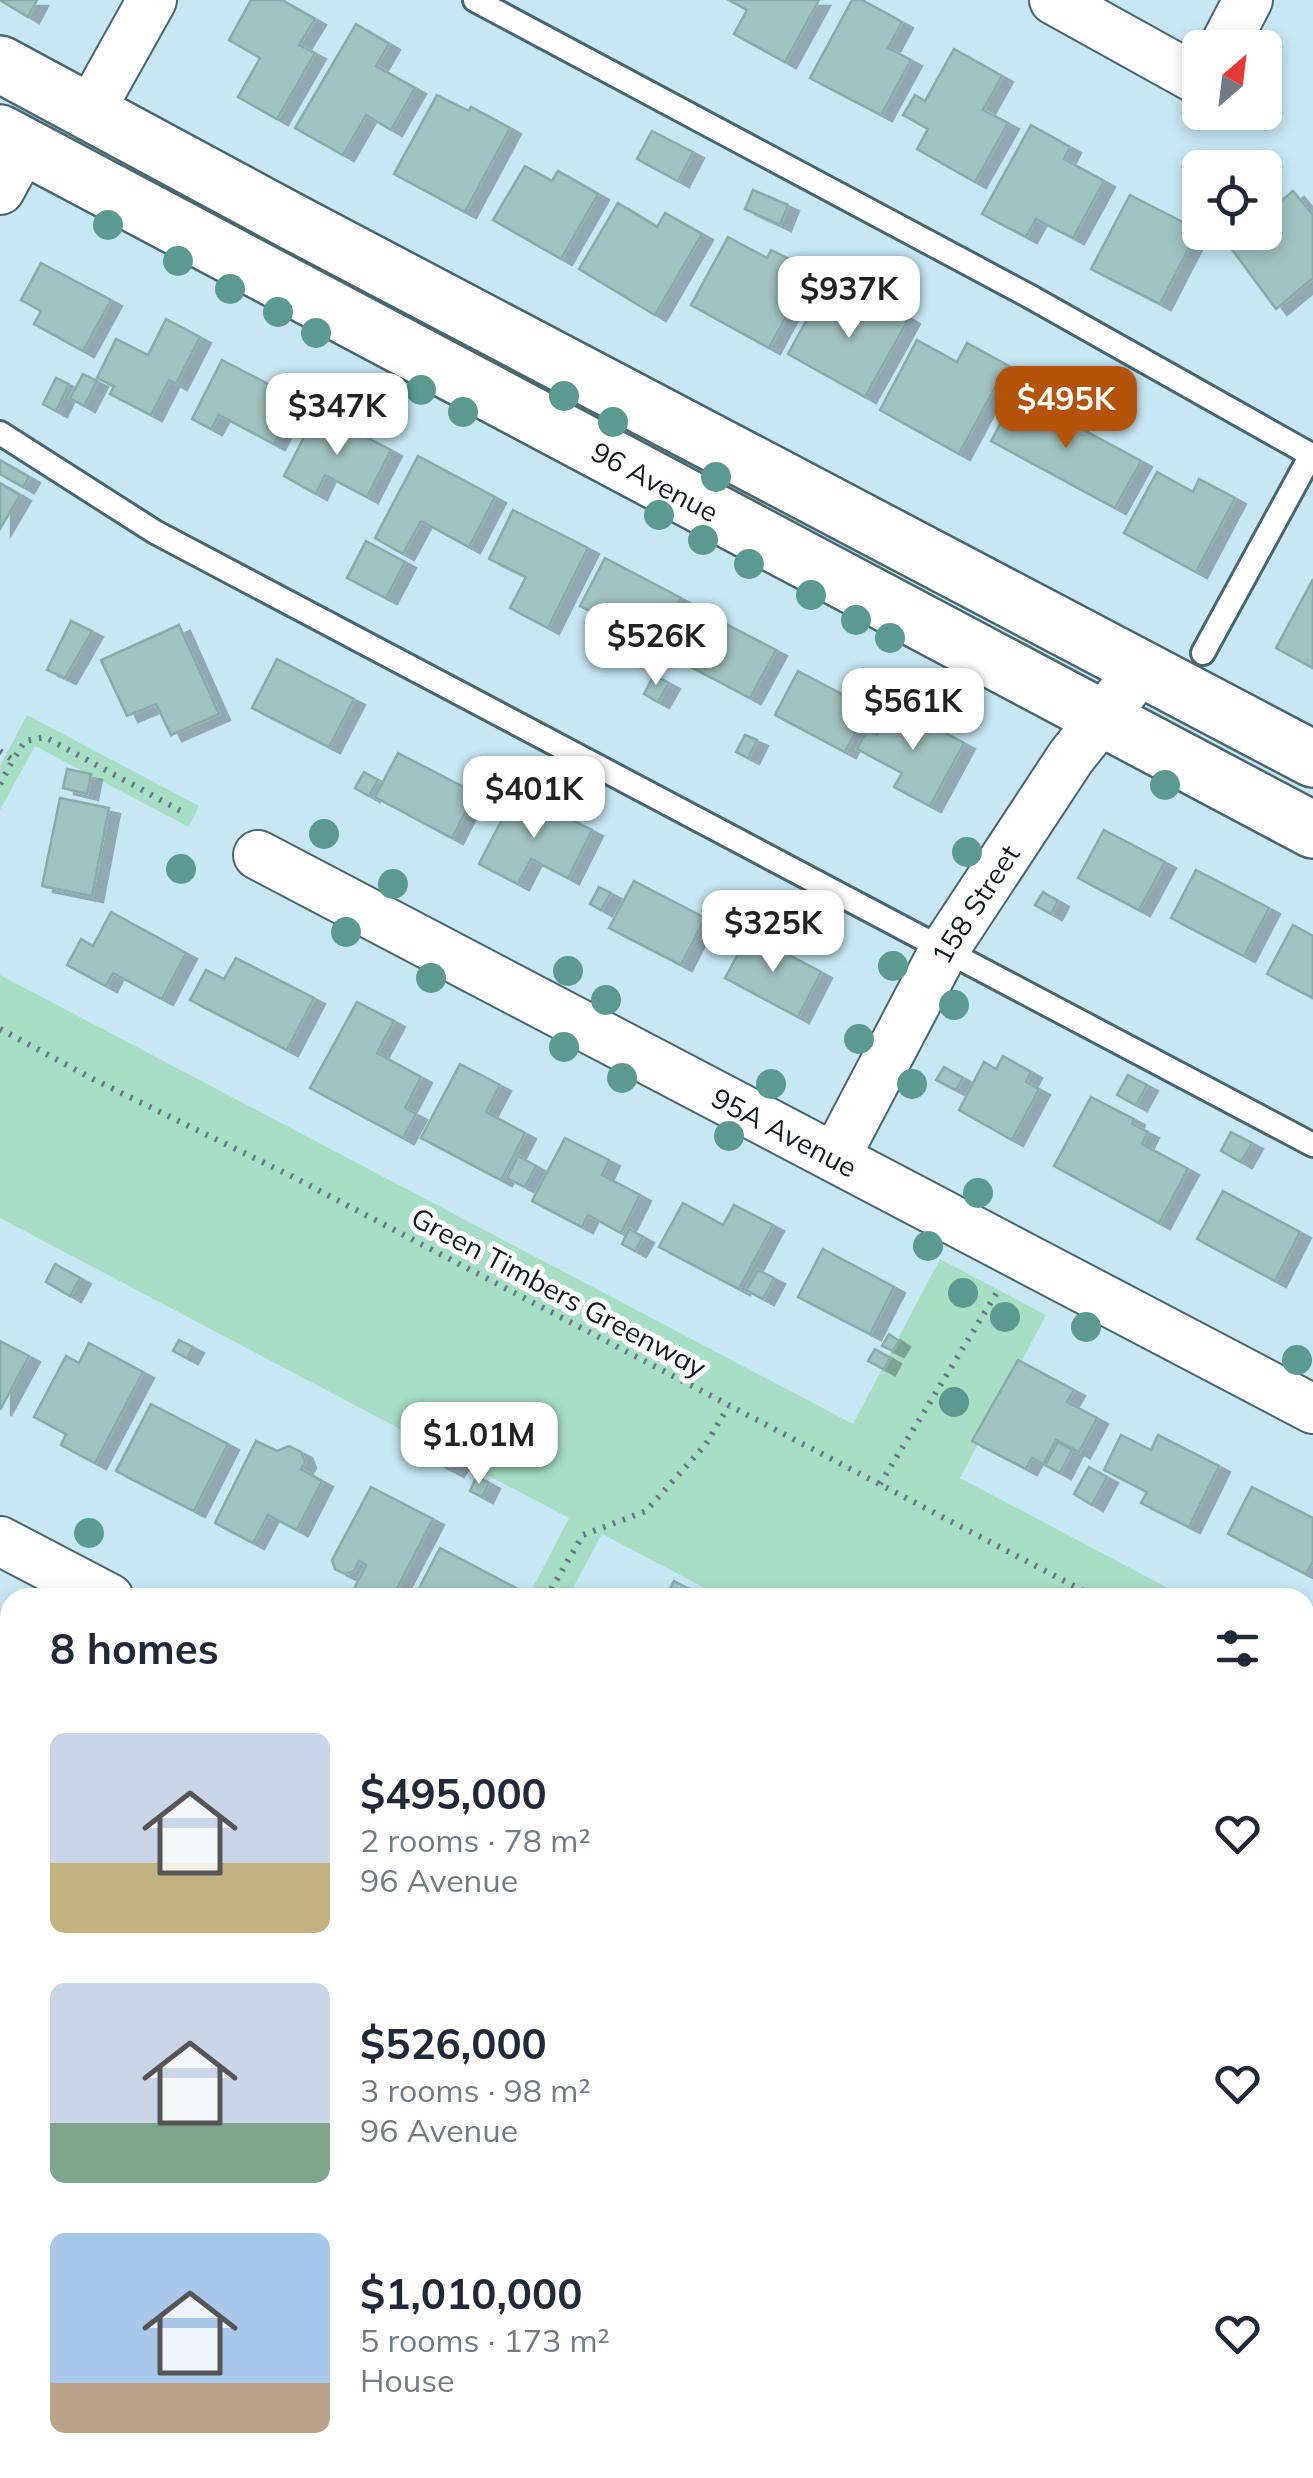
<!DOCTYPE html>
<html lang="en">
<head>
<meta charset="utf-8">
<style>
  body { margin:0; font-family:Mulish,sans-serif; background:#f6f6f7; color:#1f2937; height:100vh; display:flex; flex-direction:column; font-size:38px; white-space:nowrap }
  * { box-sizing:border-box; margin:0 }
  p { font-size:32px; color:#747a83 }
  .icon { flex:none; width:55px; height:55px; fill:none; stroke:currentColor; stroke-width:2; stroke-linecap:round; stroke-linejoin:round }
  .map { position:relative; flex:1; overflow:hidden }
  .drawer { position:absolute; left:0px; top:1588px; width:1315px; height:892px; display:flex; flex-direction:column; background:#fff; border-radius:30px 30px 0 0; box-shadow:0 5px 15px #0003 }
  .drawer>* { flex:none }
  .needle { width:65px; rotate:28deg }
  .tools { position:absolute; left:1182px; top:30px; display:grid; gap:20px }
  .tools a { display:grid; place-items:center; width:100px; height:100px; border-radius:15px; background:#fff; box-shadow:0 5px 15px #0003; font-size:50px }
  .price { position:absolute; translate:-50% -85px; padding:0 22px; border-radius:20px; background:#fff; color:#222; font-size:32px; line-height:65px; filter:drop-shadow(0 2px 5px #0008) }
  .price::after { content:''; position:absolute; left:50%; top:60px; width:30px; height:22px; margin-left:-15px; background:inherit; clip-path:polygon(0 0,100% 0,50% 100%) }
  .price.selected { background:#b45309; color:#fff }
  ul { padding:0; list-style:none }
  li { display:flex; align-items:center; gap:30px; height:250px; padding:0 50px }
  li span { display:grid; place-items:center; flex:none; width:280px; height:200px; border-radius:15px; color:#555 }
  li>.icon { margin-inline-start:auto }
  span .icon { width:120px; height:120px; fill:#fffc; stroke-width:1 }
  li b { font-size:42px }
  h2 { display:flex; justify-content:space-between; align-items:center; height:120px; padding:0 50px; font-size:42px }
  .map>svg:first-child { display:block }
  .green { fill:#a7dfc4 }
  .building { fill:#a0c3c1; stroke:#89acaa; stroke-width:2.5; filter:url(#shadow) }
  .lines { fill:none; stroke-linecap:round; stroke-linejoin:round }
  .lane-casing { stroke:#48666f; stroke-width:28 }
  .street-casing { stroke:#48666f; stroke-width:52 }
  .secondary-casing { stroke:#48666f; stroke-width:60 }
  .path { stroke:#647a81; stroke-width:6; stroke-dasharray:2.5 8; stroke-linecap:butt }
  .lane { stroke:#fff; stroke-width:22 }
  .street { stroke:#fff; stroke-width:48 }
  .secondary { stroke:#fff; stroke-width:55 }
  .tree { fill:#5b9a90 }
  .labels { text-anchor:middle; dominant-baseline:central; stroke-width:10; stroke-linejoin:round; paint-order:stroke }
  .street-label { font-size:28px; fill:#101c20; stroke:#fff }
</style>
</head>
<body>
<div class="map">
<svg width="1313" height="2478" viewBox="0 0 1313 2478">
  <defs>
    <filter id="shadow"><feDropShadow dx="11" dy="6" stdDeviation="0" flood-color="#0004"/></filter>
  </defs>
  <rect width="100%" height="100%" fill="#c6e7f3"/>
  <g class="green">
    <polygon points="27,715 199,806 189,827 35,746 0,810 0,766"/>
    <polygon points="0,975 853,1424 940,1259 1046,1315 960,1478 1185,1597 722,1597 602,1534 568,1597 528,1597 569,1518 0,1218"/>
    <polygon points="1305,1660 1313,1665 1313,1891 1305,1886"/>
  </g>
  <g class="building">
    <polygon points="0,0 37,0 28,17"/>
    <polygon points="251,0 282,0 315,19 299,45 315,53 277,119 238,97 260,58 229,40"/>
    <polygon points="729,0 819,0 785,62 734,34 747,10"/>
    <polygon points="852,0 862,0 902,22 888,48 911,60 881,115 810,78"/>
    <polygon points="356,24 389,44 376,66 415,88 391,130 366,115 343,155 295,128"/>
    <polygon points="954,49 1002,76 983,110 1008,123 975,182 917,149 928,129 903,115 915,95 925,101"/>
    <polygon points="437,95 469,111 471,107 510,128 465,212 394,174"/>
    <polygon points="1031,125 1070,147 1064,159 1104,181 1073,238 1036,219 1026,237 982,214"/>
    <polygon points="652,131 693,152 678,181 637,159"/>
    <polygon points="525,166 552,181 558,171 598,194 561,259 493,220"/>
    <polygon points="753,190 788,205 780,225 745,209"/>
    <polygon points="1293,191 1313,215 1313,278 1276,309 1228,244 1242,232 1265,232 1265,214"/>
    <polygon points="1130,195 1198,230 1160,304 1091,269"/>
    <polygon points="618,203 657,227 665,213 702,234 655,315 579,269"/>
    <polygon points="728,237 767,258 771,250 811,270 769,348 691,305"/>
    <polygon points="41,263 111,300 83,351 34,324 41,311 21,300"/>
    <polygon points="822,292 859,312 869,295 909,318 865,397 788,354"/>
    <polygon points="166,319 200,337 176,384 169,380 151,415 110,394 114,386 97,378 116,339 148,355"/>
    <polygon points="917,340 957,362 967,343 1007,365 959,454 880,410"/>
    <polygon points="222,360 297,399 274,444 219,415 211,429 192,419"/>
    <polygon points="83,374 97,381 84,406 70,398"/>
    <polygon points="56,378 69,384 56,411 43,404"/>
    <polygon points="1017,394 1141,461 1115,508 991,441"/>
    <polygon points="317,412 391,450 367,497 325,475 316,494 284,476"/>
    <polygon points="418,456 495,497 469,547 421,521 403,554 375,538"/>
    <polygon points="0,460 29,477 23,487 0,474"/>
    <polygon points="1157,472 1193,492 1199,479 1235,498 1196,572 1124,533"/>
    <polygon points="0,483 20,495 0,529"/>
    <polygon points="513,510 588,548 548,628 510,608 526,577 489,559"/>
    <polygon points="366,541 405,562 386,598 347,578"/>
    <polygon points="605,558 681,598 649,659 620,643 627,631 580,606"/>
    <polygon points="1313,579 1313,668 1276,648"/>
    <polygon points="699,610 776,650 750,698 674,658"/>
    <polygon points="71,621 92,631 65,678 47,670"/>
    <polygon points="179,625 219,714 171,735 156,704 127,716 101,660"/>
    <polygon points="277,659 354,699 329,747 252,708"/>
    <polygon points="798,671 868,708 845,752 775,715"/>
    <polygon points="654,675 669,683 658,702 644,694"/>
    <polygon points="893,705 964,743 930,806 894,787 902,773 857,749 867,730 877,735"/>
    <polygon points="745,735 757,740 748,758 736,752"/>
    <polygon points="398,753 475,793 452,838 375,797"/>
    <polygon points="67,769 91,774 87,794 63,788"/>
    <polygon points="364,772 378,780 369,796 355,788"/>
    <polygon points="516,792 592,830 568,878 531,859 518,884 479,864"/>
    <polygon points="60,798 109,808 92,896 42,886"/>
    <polygon points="1104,830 1165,862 1139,910 1078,878"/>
    <polygon points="1196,870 1269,908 1244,956 1171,918"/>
    <polygon points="634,881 705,918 681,965 609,928"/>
    <polygon points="599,887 611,893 601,910 590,904"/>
    <polygon points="1043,892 1058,901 1051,914 1035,905"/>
    <polygon points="111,912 186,953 162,999 113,973 106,986 67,965 81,939 93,946"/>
    <polygon points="1293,925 1313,936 1313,998 1267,974"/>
    <polygon points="749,934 821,972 798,1017 725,978"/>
    <polygon points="236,958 314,998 287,1050 190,1000 206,970 224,979"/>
    <polygon points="357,1002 394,1021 377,1053 421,1077 405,1108 416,1114 403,1138 310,1088"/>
    <polygon points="1003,1056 1031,1072 1026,1082 1039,1089 1012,1140 959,1110 984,1062 996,1069"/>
    <polygon points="460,1064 500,1085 486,1112 525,1133 501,1180 421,1138"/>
    <polygon points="944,1067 963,1078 956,1090 936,1080"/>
    <polygon points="1128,1075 1147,1085 1136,1105 1117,1095"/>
    <polygon points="1091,1097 1134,1119 1132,1124 1148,1132 1142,1144 1188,1169 1159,1223 1054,1166"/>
    <polygon points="1231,1132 1252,1143 1241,1162 1221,1151"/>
    <polygon points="565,1138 609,1160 602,1175 640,1195 621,1233 588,1215 582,1227 532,1201"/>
    <polygon points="518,1156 536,1166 525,1187 507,1178"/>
    <polygon points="1223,1191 1300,1232 1275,1281 1197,1239"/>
    <polygon points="683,1203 723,1225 734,1205 773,1225 739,1289 659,1247"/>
    <polygon points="629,1229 643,1237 635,1251 622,1244"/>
    <polygon points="823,1249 894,1287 870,1334 798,1297"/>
    <polygon points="55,1264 80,1278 70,1296 46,1282"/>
    <polygon points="758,1270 774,1278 763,1299 746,1290"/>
    <polygon points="889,1334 899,1341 893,1351 882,1346"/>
    <polygon points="179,1340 193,1347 187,1358 173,1351"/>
    <polygon points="0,1341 29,1356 0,1410"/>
    <polygon points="89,1343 143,1372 95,1463 61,1445 66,1434 34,1417 66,1356 79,1363"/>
    <polygon points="875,1349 890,1358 884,1369 868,1361"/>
    <polygon points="1018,1360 1074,1390 1067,1402 1097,1418 1079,1452 1056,1440 1043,1464 1032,1458 1026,1469 972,1441"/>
    <polygon points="151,1404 228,1444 194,1511 116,1471"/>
    <polygon points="1121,1435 1151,1450 1158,1435 1219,1466 1189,1527 1141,1503 1147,1492 1104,1470"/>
    <polygon points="256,1441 277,1451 289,1446 301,1452 305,1462 301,1469 322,1481 297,1530 268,1515 253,1543 215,1523"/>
    <polygon points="1058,1442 1072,1450 1060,1473 1045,1465"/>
    <polygon points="445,1446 462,1456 453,1471 436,1462"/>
    <polygon points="1089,1467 1107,1477 1092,1505 1074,1494"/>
    <polygon points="477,1476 489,1483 482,1497 470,1491"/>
    <polygon points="371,1487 433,1519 392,1598 356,1598 351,1595 366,1565 359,1561 354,1571 345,1574 335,1569 332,1560"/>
    <polygon points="1252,1487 1313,1518 1313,1561 1306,1574 1228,1534"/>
    <polygon points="440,1548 516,1588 511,1598 414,1598"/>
    <polygon points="674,1581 689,1589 685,1598 667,1595"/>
    <polygon points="0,1654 10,1659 10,1668 0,1686"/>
    <polygon points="0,1687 10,1692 10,1718 6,1726 0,1723"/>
    <polygon points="1305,1963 1313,1967 1313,2028 1305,2043"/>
    <polygon points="0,2139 10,2145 10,2234 0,2229"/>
    <polygon points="1313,2359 1313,2420 1305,2416 1305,2375"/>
    <polygon points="186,2470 244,2470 240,2478 202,2478"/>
    <polygon points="662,2470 730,2470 719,2478 668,2478"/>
    <polygon points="1026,2470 1138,2470 1131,2478 1125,2474 1123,2478 1041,2478"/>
  </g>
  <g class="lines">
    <g class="lane-casing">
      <g id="lane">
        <polyline points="475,0 1029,296 1313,456"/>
        <polyline points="0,433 155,532 1313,1145"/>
        <polyline points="1203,653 1311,455"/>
      </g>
    </g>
    <g class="street-casing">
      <g id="street">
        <polyline points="1054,0 1200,81"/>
        <polyline points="1223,48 1248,0"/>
        <polyline points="90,111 152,0"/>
        <polyline points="0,190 24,146"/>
        <path id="s1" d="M258,855l1055,554"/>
        <path id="s2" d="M836,1156l108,-206 127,-193 70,-88"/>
        <polyline points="0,1541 109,1598"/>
        <polyline points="1305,2207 1313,2211"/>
        <polyline points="838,2470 842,2478"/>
        <polyline points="33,2478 37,2470"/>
      </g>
    </g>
    <g class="secondary-casing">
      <g id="secondary">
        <polyline points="0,64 291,221 1313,759"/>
        <path id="s3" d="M0,133l1313,697"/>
      </g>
    </g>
    <g class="path">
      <polyline points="0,751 13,760 25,741 45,737 181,811"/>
      <polyline points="0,784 13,760"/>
      <polyline points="0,1029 93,1079 297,1179 1097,1598"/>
      <polyline points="880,1484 999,1289"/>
      <polyline points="546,1598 583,1535 646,1511 706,1444 728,1407"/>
      <polyline points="1305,1706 1313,1711"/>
    </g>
    <use href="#lane" class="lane"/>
    <use href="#street" class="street"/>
    <use href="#secondary" class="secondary"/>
  </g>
  <g class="tree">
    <circle cx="108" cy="225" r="15"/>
    <circle cx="178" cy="261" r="15"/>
    <circle cx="230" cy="289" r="15"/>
    <circle cx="278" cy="312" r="15"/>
    <circle cx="316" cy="333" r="15"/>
    <circle cx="421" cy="390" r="15"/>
    <circle cx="564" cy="396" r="15"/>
    <circle cx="463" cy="412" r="15"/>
    <circle cx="613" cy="422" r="15"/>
    <circle cx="716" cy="477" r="15"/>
    <circle cx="659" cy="515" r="15"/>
    <circle cx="703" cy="540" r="15"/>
    <circle cx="749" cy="564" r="15"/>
    <circle cx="811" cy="595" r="15"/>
    <circle cx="856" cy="620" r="15"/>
    <circle cx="890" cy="638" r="15"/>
    <circle cx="1165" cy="785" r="15"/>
    <circle cx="324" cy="834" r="15"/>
    <circle cx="967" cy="852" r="15"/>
    <circle cx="181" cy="869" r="15"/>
    <circle cx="393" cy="884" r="15"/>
    <circle cx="346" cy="932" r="15"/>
    <circle cx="893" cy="966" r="15"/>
    <circle cx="568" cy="971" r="15"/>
    <circle cx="431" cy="978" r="15"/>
    <circle cx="606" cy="1000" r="15"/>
    <circle cx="954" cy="1005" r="15"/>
    <circle cx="859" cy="1039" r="15"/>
    <circle cx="564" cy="1047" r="15"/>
    <circle cx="622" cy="1078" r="15"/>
    <circle cx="771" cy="1084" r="15"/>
    <circle cx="912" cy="1084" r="15"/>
    <circle cx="729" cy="1136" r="15"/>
    <circle cx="978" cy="1193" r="15"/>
    <circle cx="928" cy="1246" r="15"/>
    <circle cx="963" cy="1293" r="15"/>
    <circle cx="1005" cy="1317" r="15"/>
    <circle cx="1086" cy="1327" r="15"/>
    <circle cx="1297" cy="1360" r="15"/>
    <circle cx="954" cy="1402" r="15"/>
    <circle cx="89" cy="1533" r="15"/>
  </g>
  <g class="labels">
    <g class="street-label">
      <text stroke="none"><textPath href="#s3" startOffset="742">96 Avenue</textPath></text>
      <text stroke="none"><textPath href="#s2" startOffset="288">158 Street</textPath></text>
      <text stroke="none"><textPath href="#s1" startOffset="595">95A Avenue</textPath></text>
      <text transform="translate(559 1292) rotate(28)">Green Timbers Greenway</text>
    </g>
  </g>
</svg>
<div class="tools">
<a><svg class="needle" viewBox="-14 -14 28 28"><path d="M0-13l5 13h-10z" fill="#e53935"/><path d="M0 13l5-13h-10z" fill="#747a83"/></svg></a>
<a><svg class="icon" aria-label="locate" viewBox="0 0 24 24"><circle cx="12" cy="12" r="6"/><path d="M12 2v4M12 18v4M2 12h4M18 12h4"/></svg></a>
</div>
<b class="price" style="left:849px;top:341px">$937K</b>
<b class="price selected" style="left:1066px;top:451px">$495K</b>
<b class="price" style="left:337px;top:458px">$347K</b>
<b class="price" style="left:656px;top:688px">$526K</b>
<b class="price" style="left:913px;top:753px">$561K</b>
<b class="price" style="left:534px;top:841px">$401K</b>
<b class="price" style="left:773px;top:975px">$325K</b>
<b class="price" style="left:479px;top:1487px">$1.01M</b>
<section class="drawer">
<h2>8 homes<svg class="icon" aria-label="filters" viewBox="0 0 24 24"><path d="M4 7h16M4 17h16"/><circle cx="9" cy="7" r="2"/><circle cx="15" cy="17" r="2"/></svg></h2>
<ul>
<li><span style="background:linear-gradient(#c9d6e8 65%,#c2b280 0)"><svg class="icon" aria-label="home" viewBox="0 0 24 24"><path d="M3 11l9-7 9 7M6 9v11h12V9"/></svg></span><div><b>$495,000</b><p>2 rooms · 78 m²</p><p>96 Avenue</p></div><svg class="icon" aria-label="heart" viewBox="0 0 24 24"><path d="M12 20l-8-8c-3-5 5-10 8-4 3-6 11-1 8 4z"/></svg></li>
<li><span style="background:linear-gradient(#c9d6e8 70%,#7fa58c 0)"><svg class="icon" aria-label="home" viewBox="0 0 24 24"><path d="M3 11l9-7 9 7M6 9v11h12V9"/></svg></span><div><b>$526,000</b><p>3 rooms · 98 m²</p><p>96 Avenue</p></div><svg class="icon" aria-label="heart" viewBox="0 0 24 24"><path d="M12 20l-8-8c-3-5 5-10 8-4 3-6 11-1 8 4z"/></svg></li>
<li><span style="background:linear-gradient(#a9c7e8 75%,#b9a48a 0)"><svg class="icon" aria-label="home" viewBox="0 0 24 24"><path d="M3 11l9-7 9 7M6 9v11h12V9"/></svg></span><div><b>$1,010,000</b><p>5 rooms · 173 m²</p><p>House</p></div><svg class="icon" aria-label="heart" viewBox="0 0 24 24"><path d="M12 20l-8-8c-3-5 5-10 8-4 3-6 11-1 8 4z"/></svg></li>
</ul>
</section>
</div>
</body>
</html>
